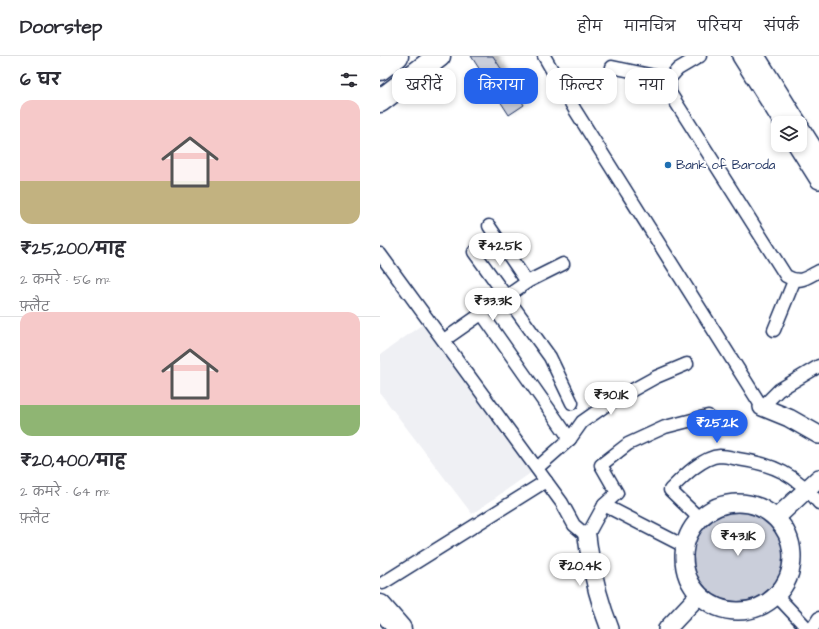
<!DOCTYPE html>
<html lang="hi">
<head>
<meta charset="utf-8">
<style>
  body { margin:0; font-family:"Architects Daughter","Playpen Sans Deva",sans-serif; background:#f2f2f3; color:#2b2b33; height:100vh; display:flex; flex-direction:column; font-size:15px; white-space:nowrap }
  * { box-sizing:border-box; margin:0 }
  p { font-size:13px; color:#7c7c81 }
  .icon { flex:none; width:22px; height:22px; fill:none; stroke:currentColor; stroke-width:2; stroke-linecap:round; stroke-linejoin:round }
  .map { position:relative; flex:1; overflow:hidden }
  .sheet { display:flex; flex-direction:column; background:#fff; width:380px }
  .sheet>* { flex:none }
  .guide { position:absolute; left:12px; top:12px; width:367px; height:36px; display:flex; gap:8px }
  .tools { position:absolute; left:391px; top:60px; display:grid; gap:8px }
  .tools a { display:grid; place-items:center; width:36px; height:36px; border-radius:8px; background:#fff; box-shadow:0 2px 6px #0003; font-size:20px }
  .price { position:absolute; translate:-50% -34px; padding:0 9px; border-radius:14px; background:#fff; color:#222; font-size:13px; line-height:26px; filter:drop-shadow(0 1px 2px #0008) }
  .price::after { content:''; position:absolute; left:50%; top:24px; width:12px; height:9px; margin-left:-6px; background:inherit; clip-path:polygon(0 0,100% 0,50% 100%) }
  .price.on { background:#2563eb; color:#fff }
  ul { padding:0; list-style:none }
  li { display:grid; align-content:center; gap:8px; height:212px; padding:0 20px }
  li+li { border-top:1px solid #e1e1e2 }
  li span { display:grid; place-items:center; height:124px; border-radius:12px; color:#555 }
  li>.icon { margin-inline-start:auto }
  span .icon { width:72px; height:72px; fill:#fffc; stroke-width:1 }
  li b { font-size:17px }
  h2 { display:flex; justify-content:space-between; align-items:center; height:48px; padding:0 20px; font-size:17px }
  .pill { padding:0 14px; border-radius:12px; background:#fff; box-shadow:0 2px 6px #0003; font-size:14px; line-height:36px }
  .pill.on { background:#2563eb; color:#fff }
  header { display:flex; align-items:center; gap:24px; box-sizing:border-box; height:56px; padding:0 20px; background:#fff; border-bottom:1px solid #e1e1e2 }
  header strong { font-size:19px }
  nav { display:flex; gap:22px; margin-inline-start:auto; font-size:14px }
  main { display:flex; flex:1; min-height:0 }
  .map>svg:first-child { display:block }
  .built { fill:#eff0f4 }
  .building { fill:#caceda; stroke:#1b2f5e; filter:url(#shadow) }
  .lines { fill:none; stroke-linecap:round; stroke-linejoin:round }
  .street-casing { stroke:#1b2f5e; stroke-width:15 }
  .secondary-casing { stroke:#1b2f5e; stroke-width:20 }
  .highway-casing { stroke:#1b2f5e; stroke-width:25 }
  .street { stroke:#fff; stroke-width:12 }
  .secondary { stroke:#fff; stroke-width:17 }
  .highway { stroke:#fff; stroke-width:22 }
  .poi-dot { fill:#1f6fb2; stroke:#fff; stroke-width:1.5 }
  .labels { text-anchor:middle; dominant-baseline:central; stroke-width:3.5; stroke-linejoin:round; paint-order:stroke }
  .poi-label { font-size:13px; fill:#1b2f5e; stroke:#fff; text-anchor:start }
</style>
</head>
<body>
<header>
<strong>Doorstep</strong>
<nav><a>होम</a><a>मानचित्र</a><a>परिचय</a><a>संपर्क</a></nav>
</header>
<main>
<section class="sheet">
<h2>6 घर<svg class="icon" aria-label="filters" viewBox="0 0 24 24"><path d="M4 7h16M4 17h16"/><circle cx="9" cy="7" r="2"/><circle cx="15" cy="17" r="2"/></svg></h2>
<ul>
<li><span style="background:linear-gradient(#f6c9c9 65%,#c2b280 0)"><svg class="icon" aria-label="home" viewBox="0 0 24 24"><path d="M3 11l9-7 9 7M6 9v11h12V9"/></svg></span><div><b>₹25,200/माह</b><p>2 कमरे · 56 m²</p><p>फ़्लैट</p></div></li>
<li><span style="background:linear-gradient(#f6c9c9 75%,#8fb573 0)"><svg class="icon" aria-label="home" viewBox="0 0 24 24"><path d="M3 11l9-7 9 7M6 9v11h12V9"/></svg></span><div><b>₹20,400/माह</b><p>2 कमरे · 64 m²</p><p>फ़्लैट</p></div></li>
</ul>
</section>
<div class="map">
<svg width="439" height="573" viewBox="0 0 439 573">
  <defs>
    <filter id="shadow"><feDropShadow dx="3.5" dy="-3.5" stdDeviation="2" flood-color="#0004"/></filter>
  </defs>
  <rect width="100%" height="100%" fill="#fff"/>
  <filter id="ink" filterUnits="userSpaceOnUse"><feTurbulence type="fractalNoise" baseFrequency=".025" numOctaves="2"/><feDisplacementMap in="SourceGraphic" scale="8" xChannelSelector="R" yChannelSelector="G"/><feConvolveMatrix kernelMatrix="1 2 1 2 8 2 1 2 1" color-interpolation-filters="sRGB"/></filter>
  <g filter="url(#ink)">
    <polygon class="built" points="43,268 152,416 92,458 0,337 0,299"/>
    <g class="building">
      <polygon points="91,0 113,0 144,49 129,59"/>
      <polygon points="358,453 373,455 386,462 389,469 398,474 404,488 406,504 402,520 395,532 381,544 365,549 349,549 334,543 329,539 326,532 319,529 313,519 310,503 312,488 318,474 327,464 343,456"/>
    </g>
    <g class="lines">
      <g class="street-casing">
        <g id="street">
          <polyline points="164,0 195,54 382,351 399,334 439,310"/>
          <path d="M320,0l-22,13 -9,10 1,14 116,183c14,8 20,2 33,-5"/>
          <polyline points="232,11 289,23"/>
          <polyline points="109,170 147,226"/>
          <polyline points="94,196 170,301 192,347"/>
          <polyline points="0,198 182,447 194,469 207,480 224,449 237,437 221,409 248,388 285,371 328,360"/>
          <polyline points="102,258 190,383"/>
          <polyline points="394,274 414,225"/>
          <polyline points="64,284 147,226 183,208"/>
          <polyline points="157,412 190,383 202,366 229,347 276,321 307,308"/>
          <polyline points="224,449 304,490"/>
          <path d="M320,463l-30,-29c12,-12 32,-33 50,-34 6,0 13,2 18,3 35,5 59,16 81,44"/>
          <polyline points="3,527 166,425"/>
          <polyline points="396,539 428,573"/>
          <polyline points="432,573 439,562"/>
        </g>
      </g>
      <g class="secondary-casing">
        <g id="secondary">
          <polyline points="361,0 403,67"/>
          <polyline points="376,0 418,67"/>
          <polyline points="420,71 439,101"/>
          <polyline points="417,89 439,124"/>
          <polyline points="382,351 409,362 439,379"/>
          <circle cx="358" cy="501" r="54"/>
          <polyline points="396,462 439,422"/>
          <path d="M207,480c4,33 11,63 23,93"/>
          <polyline points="287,573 319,539"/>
        </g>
      </g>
      <g class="highway-casing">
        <g id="highway">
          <polyline points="0,13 17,0"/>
          <polyline points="0,45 59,0"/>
          <polyline points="0,550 20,573"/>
        </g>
      </g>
      <use href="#street" class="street"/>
      <use href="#secondary" class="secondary"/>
      <use href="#highway" class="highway"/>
    </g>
  </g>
  <circle class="poi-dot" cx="288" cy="109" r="4"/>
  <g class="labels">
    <g class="poi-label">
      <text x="296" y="109">Bank of Baroda</text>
    </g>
  </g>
</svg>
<div class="tools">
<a><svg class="icon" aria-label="layers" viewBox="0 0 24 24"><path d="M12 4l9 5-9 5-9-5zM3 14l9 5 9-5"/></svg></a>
</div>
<b class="price" style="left:120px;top:211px">₹42.5K</b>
<b class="price" style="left:113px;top:266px">₹33.3K</b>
<b class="price" style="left:231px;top:360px">₹30.1K</b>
<b class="price on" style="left:337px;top:388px">₹25.2K</b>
<b class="price" style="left:358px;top:501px">₹43.1K</b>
<b class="price" style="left:200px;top:531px">₹20.4K</b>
<div class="guide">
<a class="pill">खरीदें</a>
<a class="pill on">किराया</a>
<a class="pill">फ़िल्टर</a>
<a class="pill">नया</a>
</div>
</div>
</main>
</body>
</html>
